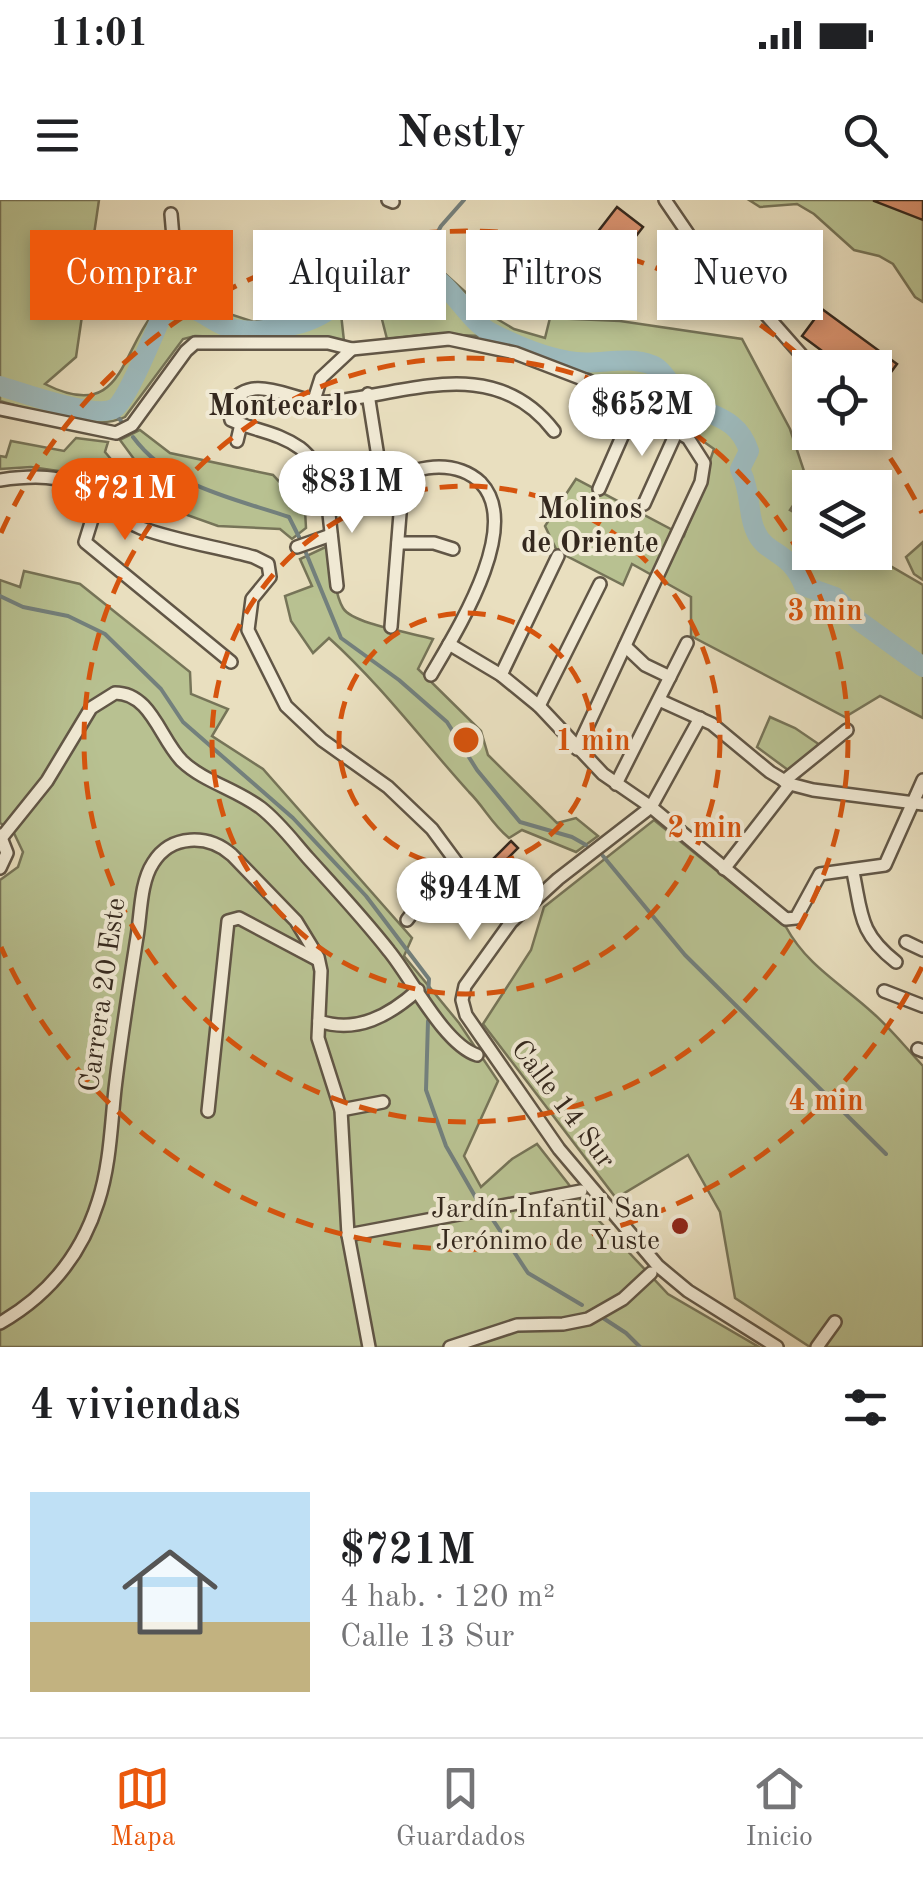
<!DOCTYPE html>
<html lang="es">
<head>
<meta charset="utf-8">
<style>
  body { margin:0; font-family:"Old Standard TT",serif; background:#f2f2f2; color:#202124; height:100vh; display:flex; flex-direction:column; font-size:38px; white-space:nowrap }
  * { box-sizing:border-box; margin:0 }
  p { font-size:32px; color:#757577 }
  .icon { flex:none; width:55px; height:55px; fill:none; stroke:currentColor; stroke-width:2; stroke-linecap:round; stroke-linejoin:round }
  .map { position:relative; height:1147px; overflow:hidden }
  .side { display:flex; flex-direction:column; background:#fff; flex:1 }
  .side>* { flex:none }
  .top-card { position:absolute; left:30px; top:30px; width:865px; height:90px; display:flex; gap:20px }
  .fabs { position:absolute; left:792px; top:150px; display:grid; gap:20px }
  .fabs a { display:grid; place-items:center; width:100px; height:100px; border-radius:0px; background:#fff; box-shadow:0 5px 15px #0003; font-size:50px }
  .price { position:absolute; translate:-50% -85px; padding:0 22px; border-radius:35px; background:#fff; color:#222; font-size:32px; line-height:65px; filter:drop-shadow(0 2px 5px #0008) }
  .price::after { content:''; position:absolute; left:50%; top:60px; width:30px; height:22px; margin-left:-15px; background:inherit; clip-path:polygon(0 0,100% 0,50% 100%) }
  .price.active { background:#ea580c; color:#fff }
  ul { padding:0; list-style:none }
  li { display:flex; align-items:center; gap:30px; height:250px; padding:0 30px }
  li span { display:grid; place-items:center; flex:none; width:280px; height:200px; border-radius:0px; color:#555 }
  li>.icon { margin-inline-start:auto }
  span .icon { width:120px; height:120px; fill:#fffc; stroke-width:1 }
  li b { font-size:42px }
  h2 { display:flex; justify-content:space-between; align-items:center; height:120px; padding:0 30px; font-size:42px }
  .tag { padding:0 35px; border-radius:0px; background:#fff; box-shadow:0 5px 15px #0003; font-size:35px; line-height:90px }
  .tag.active { background:#ea580c; color:#fff }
  .status { display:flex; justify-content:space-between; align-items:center; height:70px; padding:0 50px; background:#fff; direction:ltr }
  .status svg { height:28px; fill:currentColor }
  header { display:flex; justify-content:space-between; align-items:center; height:130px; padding:0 30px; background:#fff; font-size:45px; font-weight:700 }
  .tab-bar { display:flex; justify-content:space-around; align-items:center; height:140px; border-top:2px solid #e0e0e0; background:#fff; font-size:28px; color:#757577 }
  .tab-bar a { display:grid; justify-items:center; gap:5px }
  .tab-bar .active { color:#ea580c }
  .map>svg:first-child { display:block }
  .green { fill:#b8c191; stroke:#767458; stroke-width:2.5 }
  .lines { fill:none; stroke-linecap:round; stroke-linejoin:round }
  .stream { stroke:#73807d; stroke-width:4 }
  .river { stroke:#9dbabd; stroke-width:20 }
  .building { fill:#dc9471; stroke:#34281e; stroke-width:2.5 }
  .minor-casing { stroke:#615646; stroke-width:16 }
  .minor { stroke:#f1ead5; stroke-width:11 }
  .ring { fill:none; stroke:#d6540e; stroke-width:5; stroke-dasharray:18 12 }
  .poi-dot { fill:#8f2418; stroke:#f1ead5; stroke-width:4 }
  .labels { text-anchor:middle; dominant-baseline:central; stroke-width:8; stroke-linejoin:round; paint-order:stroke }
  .street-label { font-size:28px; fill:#34281e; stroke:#f1ead5 }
  .poi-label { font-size:28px; fill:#34281e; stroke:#f1ead5; text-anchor:end }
  .neighbourhood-label { font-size:30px; font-weight:bold; fill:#34281e; stroke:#f1ead5 }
  .centre { fill:#d6540e; stroke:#f1ead5; stroke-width:5 }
  .ring-label { font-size:30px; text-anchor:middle; font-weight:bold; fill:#d6540e; stroke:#f1ead5; stroke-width:8; stroke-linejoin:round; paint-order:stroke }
</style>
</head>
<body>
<div class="status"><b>11:01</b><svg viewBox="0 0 49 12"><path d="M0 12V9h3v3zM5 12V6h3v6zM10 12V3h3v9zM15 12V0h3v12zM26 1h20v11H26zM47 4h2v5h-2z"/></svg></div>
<header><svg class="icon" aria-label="menu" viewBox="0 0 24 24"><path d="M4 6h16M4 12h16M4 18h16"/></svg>Nestly<svg class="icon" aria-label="search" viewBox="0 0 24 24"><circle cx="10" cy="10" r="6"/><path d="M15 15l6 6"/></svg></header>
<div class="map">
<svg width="923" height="1147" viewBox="0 0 923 1147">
  <rect width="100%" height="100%" fill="#e9dfbf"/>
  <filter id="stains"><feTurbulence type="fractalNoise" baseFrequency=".002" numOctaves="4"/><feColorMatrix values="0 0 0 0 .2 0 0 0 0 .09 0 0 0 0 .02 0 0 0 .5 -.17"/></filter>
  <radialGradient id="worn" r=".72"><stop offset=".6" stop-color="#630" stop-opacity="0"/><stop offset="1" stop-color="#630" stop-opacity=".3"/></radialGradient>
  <g class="green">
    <path d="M0,0h99l-23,157 -31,27c75,38 75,-27 107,-69 6,-8 18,-13 26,-18l76,25 58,-17 65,-36 27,-10 23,4 14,7 51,46 22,13 31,9 5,-20 70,3 122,18 48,90 18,54 -18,27 20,11v31l58,1 55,32v133l-43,-22 -35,21 -154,-81v-39l-59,-33 -9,21 -66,-34 -12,-25 31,-47 108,57 30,-87 -62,-44 -64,-32 -107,-37 -50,-2 -44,5 -10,-39 -18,3 -18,11 3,27 -149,-5 -12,3 -58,78c-32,16 -91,-7 -125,-16z"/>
    <polygon points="749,0 923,0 923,102 915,97 893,64 879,56 854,50 814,14 797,4 760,7"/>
    <polygon points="140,230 170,253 273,275 305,310 306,328 292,339 280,329 218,326 148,301 136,288 148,278 120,240"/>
    <polygon points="76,238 108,242 105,252 115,264 104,269 86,261 79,274 31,267 0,269 0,256 6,257 11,241 64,251"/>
    <polygon points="923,342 923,380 914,374 906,357"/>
    <path d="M332,344c2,20 1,47 11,64 9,16 70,25 90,31l-15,30 63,62 7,24 69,68 19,-5 22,18 -22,16 -54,-22 -13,8c-18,-15 -24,-30 -40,-46 -47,-52 -88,-107 -140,-154l-16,15 -22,-32 -6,-25 27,-10 -12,-27z"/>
    <polygon points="24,371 80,384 190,472 191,494 228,509 212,536 263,569 412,738 404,756 459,823 498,881 464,956 481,987 512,959 537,944 588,1009 668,1094 759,1147 0,1147 0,680 18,667 23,652 12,629 0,623 0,380 20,387"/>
    <polygon points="770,517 795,528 820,545 788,570 757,547"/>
    <path d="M654,620l132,107c21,39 57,58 88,87 18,16 33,35 49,52v281h-113l-75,-49 -15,-86 -32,-57 -72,43 -133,-174 48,-74 13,-43z"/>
  </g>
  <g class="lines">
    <g class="stream">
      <polyline points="416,72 441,26 464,0"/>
      <polyline points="112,209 121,221"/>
      <path d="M133,237c37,50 100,61 156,80l10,20"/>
      <polyline points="306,353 341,438 399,480 447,522 477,570 520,622 572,637 586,645"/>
      <polyline points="0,396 23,407 68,416 105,434 161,489 183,522 293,618 366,696 429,779 428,796"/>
      <polyline points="603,656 685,755 886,954"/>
      <polyline points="428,821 426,890 446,946 476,998"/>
      <polyline points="493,1020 528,1073 582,1105"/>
      <polyline points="600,1116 626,1133 640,1147"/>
    </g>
    <path class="river" d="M0,186c24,7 96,34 115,22 13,-9 41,-80 50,-99 31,-11 42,14 69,20 20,4 41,0 60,-4 24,-5 41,-19 60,-31 8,-5 14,-3 22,-5 18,-4 29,-22 49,-16 23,6 42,47 65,59 25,13 58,27 86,30 26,3 50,-7 76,3 14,5 21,30 42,41 25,12 45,15 55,45l-9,18c12,24 7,46 16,63 10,23 34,18 48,54l31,11 23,23 65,47"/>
  </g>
  <g class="building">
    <polygon points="874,0 923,0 923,20 874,1"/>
    <polygon points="617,7 643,27 595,89 569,69"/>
    <polygon points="822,109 897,164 875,194 875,168 845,168 802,136"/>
    <polygon points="511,641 518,648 498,668 491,661"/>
  </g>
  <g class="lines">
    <g class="minor-casing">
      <g id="minor">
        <polyline points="388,0 393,2"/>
        <polyline points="665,0 723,85"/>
        <polyline points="171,14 176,72"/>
        <polyline points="738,83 813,168"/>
        <polyline points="368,194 378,257"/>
        <polyline points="314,200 321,178 352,149"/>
        <polyline points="0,209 116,233 132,225 186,151 195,143 328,143 352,149 449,139 515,153 588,181 688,238 704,263 701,282 577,549"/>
        <polyline points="237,241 241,224"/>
        <path d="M0,280c28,-4 66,-7 90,13 18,13 30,27 51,35 36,13 76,19 113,29l14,7 2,13 -18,22 -4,31 38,76 36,34 66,47 44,42 45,61 39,26"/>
        <polyline points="331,284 328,305 337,386"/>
        <polyline points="599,289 635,207"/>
        <polyline points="98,300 85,342 231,462"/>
        <polyline points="644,304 677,231"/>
        <polyline points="398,343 434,343 453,349"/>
        <polyline points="297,347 331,335"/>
        <polyline points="391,427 403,276"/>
        <polyline points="449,444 501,475 539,506 603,574 651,607 786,719 796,718 820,674 885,665 923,580"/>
        <polyline points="625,446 645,465 670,477"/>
        <path d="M431,475c25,-43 92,-148 50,-192 -11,-11 -27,-16 -42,-16 -34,0 -65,25 -98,22 -17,-7 -25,-29 -41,-41 -22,-16 -45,-17 -69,-28l-3,-14c26,-38 67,-1 101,-4 79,-8 165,-49 225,29"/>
        <polyline points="501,475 558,356"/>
        <polyline points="659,500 712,524 770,572 790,584 813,590 923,604"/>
        <polyline points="539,506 600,384"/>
        <polyline points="700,518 651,607 558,679 511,722 465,786 462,800 466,815 559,949 658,1066 688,1091 777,1147"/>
        <polyline points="784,581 847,530"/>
        <polyline points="616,584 687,443"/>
        <path d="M2,637l45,-56 44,-73 24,-15c36,0 45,46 67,68 22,21 54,28 79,47 18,14 32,33 47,50 28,31 56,61 81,93 23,28 55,93 88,104"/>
        <polyline points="0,668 7,653 0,635"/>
        <polyline points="724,669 790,584"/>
        <path d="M853,672c9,43 6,61 43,90"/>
        <polyline points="407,720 425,696 463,671"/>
        <polyline points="906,742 923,750"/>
        <polyline points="884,791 923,806"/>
        <path d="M319,821c38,13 71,-6 99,-31"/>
        <polyline points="918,849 923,851"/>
        <polyline points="341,910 383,902"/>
        <polyline points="208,911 228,721 239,718 318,760"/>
        <polyline points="348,1035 581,991"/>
        <path d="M0,1123c49,-28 81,-67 98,-121 12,-36 13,-76 17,-113 6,-51 14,-101 22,-152 4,-23 3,-54 16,-74 18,-29 55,-29 79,-8l64,66 22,36 3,14 -3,67 23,72 7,125 21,112"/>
        <polyline points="450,1147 517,1125 563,1124 588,1119 623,1099 651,1073"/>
        <polyline points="817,1147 835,1122"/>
      </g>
    </g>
    <use href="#minor" class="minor"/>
  </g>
  <g class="ring">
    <circle cx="466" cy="540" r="127"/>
    <circle cx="466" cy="540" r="254"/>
    <circle cx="466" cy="540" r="382"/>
    <path d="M922 767A509 509 0 0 1 1 747M1 333A509 509 0 0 1 810 165M873 234A509 509 0 0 1 922 313"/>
  </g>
  <circle class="poi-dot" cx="680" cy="1026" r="10"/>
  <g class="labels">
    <g class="street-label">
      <text transform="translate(104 795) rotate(-82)">Carrera 20 Este</text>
      <text transform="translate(562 905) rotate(53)">Calle 14 Sur</text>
    </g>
    <g class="poi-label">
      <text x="660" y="1010">Jardín Infantil San<tspan x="660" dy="32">Jerónimo de Yuste</tspan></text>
    </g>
    <g class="neighbourhood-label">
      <text x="283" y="207">Montecarlo</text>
      <text x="590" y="310">Molinos<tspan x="590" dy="34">de Oriente</tspan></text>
    </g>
  </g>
  <circle cx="466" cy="540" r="15" class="centre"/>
  <g class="ring-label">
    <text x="825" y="420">3 min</text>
    <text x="593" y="550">1 min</text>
    <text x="705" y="637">2 min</text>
    <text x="826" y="910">4 min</text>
  </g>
  <rect width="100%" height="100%" filter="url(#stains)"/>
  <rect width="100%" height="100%" fill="url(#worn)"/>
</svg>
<div class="fabs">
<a><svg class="icon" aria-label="locate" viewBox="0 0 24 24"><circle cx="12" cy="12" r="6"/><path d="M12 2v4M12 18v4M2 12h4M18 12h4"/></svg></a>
<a><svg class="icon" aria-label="layers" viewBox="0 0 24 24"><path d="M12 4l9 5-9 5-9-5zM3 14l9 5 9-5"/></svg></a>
</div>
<b class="price" style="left:642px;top:259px">$652M</b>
<b class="price" style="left:352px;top:336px">$831M</b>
<b class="price active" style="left:125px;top:343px">$721M</b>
<b class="price" style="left:470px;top:743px">$944M</b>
<div class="top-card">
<a class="tag active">Comprar</a>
<a class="tag">Alquilar</a>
<a class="tag">Filtros</a>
<a class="tag">Nuevo</a>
</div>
</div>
<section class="side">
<h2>4 viviendas<svg class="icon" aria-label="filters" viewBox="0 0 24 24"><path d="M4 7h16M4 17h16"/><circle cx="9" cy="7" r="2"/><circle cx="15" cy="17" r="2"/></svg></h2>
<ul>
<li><span style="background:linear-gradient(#bfe0f5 65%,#c2b280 0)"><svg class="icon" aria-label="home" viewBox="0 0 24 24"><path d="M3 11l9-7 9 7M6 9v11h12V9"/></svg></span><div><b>$721M</b><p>4 hab. · 120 m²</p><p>Calle 13 Sur</p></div></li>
</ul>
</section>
<nav class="tab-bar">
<a class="active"><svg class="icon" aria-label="map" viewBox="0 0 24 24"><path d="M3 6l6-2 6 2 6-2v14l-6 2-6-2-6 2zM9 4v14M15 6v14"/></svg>Mapa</a>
<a><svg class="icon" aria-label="saved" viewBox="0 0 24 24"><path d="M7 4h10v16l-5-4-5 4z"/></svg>Guardados</a>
<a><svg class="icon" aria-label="home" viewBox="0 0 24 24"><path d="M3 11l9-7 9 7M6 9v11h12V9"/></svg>Inicio</a>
</nav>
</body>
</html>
